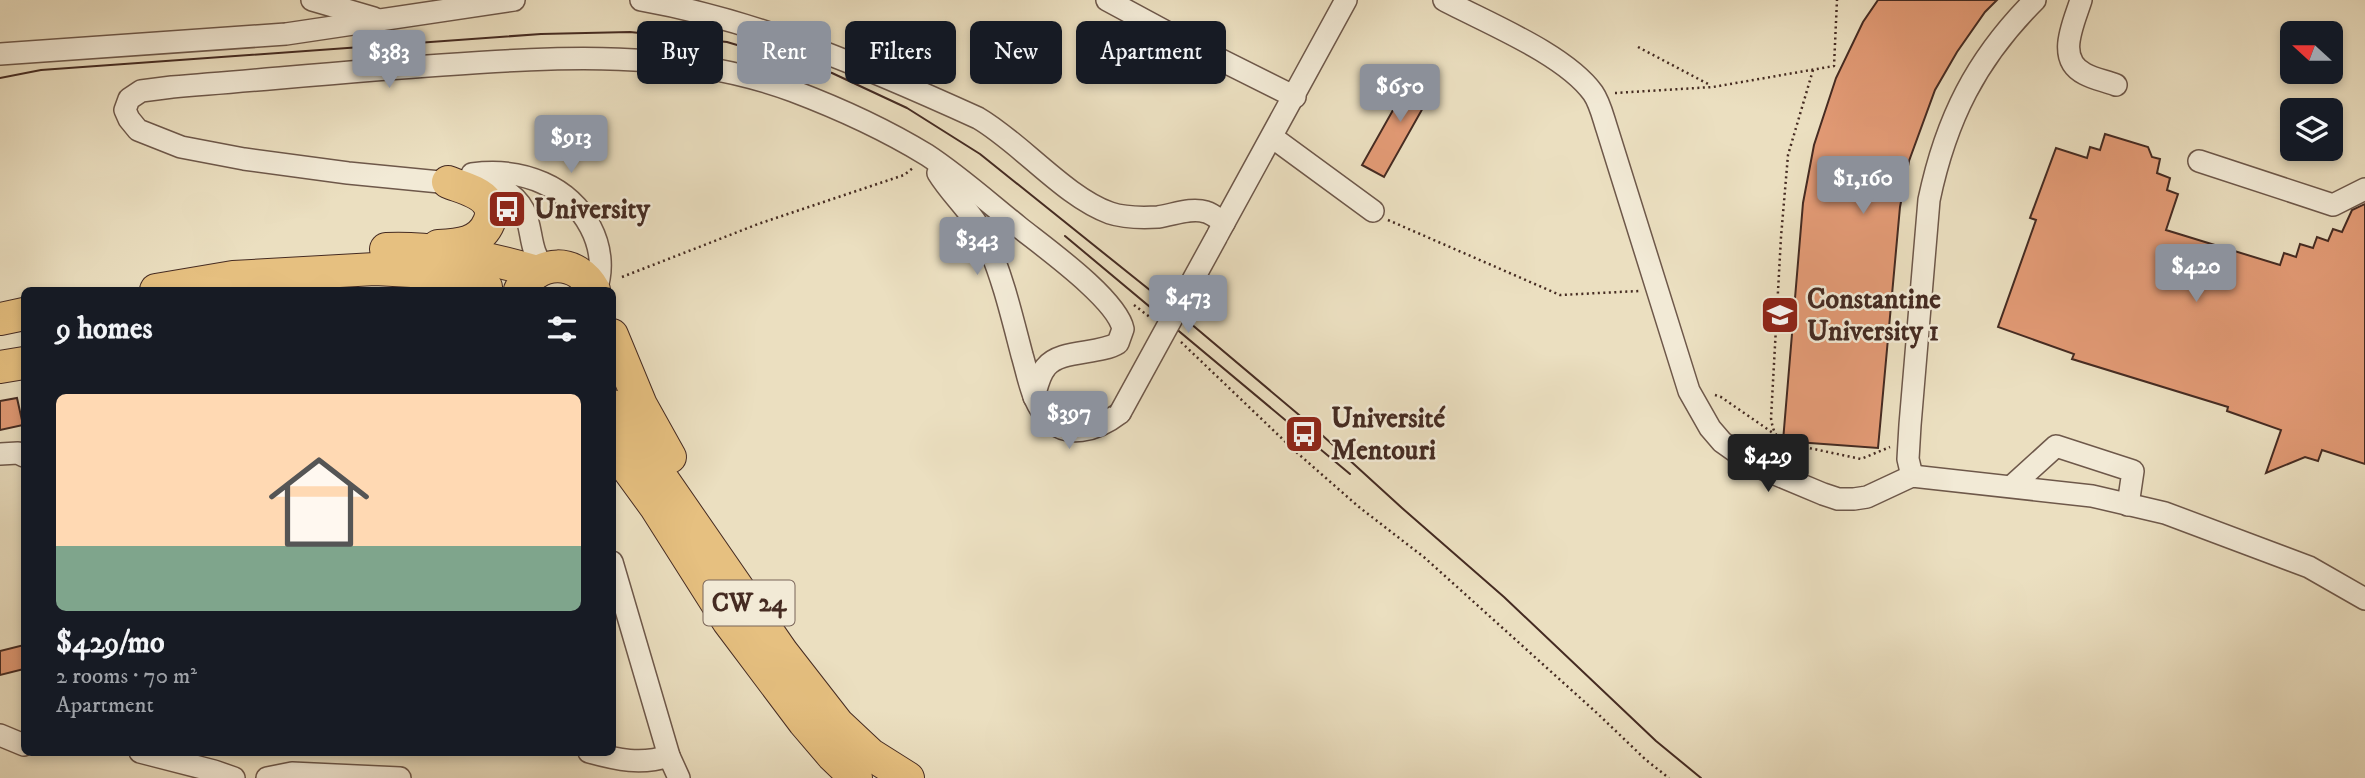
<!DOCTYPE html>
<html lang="en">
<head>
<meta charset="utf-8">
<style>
  body { margin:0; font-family:"IM FELL DW Pica",serif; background:#20242c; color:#f1f3f6; height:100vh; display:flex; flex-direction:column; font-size:26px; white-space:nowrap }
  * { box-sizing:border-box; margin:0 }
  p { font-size:23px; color:#9ea1a6 }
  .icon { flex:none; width:38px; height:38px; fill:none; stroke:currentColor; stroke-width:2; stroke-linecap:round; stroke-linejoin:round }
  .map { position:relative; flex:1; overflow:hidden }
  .side { position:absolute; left:21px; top:287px; width:595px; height:469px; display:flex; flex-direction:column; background:#171b24; border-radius:10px; box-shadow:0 4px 10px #0003 }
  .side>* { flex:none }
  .top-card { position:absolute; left:637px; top:21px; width:665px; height:63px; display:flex; gap:14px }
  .needle { width:46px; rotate:291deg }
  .tools { position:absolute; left:2280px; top:21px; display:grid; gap:14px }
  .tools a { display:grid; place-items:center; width:63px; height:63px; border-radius:10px; background:#171b24; box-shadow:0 4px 10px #0003; font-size:35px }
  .price { position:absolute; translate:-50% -60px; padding:0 16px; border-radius:7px; background:#8c9099; color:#fff; font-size:23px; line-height:46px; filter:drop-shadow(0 2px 4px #0008) }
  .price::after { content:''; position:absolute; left:50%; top:42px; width:21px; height:16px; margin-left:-10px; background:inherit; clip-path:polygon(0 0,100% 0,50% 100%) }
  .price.on { background:#222; color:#fff }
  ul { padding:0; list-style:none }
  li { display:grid; align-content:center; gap:14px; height:371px; padding:0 35px }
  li+li { border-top:2px solid #363941 }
  li span { display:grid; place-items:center; height:217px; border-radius:10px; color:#555 }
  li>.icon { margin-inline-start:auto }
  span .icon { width:126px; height:126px; fill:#fffc; stroke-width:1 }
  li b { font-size:30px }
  h2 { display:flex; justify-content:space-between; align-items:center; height:84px; padding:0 35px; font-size:30px }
  .pill { padding:0 24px; border-radius:10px; background:#171b24; box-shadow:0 4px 10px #0003; font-size:24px; line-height:63px }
  .pill.on { background:#8c9099; color:#fff }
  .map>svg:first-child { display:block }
  .building { fill:#e29a75; stroke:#452b22; stroke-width:2 }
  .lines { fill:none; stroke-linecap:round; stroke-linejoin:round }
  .minor-casing { stroke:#6e584a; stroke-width:24 }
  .highway-casing { stroke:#452b22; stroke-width:34 }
  .path { stroke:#452b22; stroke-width:2.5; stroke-dasharray:2 3.5; stroke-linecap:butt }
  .minor { stroke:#f2ead6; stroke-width:21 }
  .highway { stroke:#e6c080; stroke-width:32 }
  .tram { stroke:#452b22; stroke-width:2 }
  .minor-bridge-casing { stroke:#6e584a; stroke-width:24; stroke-linecap:butt }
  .minor-bridge { stroke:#f2ead6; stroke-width:21 }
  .labels { text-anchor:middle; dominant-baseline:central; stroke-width:5; stroke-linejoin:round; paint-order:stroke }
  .shield { fill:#f2ead6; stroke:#796458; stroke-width:2 }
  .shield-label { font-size:26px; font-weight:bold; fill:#452b22 }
  .poi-label { font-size:28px; font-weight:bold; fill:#452b22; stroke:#f2ead6; text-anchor:start }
</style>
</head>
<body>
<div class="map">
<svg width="2365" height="778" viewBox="0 0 2365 778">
  <rect width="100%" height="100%" fill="#ebdfc0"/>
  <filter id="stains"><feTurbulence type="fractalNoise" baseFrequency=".00286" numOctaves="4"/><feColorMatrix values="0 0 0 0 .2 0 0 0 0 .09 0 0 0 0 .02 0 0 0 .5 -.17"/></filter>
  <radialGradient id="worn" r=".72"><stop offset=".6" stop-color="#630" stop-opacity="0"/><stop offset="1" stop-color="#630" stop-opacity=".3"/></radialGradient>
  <g class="building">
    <polygon points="1878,0 1997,0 1985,12 1957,52 1935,90 1909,161 1900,207 1878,448 1783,441 1803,203 1814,145 1836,78 1863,22"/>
    <polygon points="1415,71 1437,83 1384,177 1362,165"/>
    <polygon points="2105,134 2148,147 2152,157 2160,159 2157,173 2170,178 2167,190 2178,194 2166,230 2280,265 2284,253 2296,257 2300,244 2313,248 2317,237 2328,241 2333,229 2342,232 2352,210 2365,204 2365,464 2322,450 2318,461 2305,457 2266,473 2281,430 2227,411 2228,407 2072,359 2074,354 1998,327 2036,220 2030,218 2056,148 2087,158 2090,147 2100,150"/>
    <polygon points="17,398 23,425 0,430 0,401"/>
    <polygon points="24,645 24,669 0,675 0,651"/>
  </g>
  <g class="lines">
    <g class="minor-casing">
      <g id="minor">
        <polyline points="312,0 374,18"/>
        <path d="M641,0c119,21 229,69 337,118 43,25 87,79 132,95 15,5 31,5 48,4 15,-2 33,-10 48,-5 7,2 12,7 18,11"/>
        <polyline points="1107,0 1185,42 1295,97"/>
        <path d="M1444,0c43,23 121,54 149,93 7,10 10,24 14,36l82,262 21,37 12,14 34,24 67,28 15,5h16l13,-2 45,-21 180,20 73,17 144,54 56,32"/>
        <path d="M2081,0c-7,23 -26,59 4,74 9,5 21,7 31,11"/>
        <polyline points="0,54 286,34 514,0"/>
        <polyline points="1272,137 1373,211"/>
        <polyline points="2199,161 2333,205 2365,189"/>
        <path d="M938,173c14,23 38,43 49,69 16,36 25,75 35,113 6,20 9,42 22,59 21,28 54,16 76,-1"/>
        <path d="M472,174c23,-3 49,-1 71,9 41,18 68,64 53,107"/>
        <polyline points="1218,234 1346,0"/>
        <path d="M545,268c-24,-24 -3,-57 -44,-80l-153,-15 -104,-14 -63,-12 -43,-17 -9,-11 -4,-9 4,-11 12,-8 31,-4c90,-7 180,-16 270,-22 116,-8 239,-16 351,26 45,17 93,39 134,64 32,21 62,48 92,72 25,20 98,72 104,102l-5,14c-19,12 -58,6 -72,24 -7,8 -9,20 -12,30"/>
        <polyline points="0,454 18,453 24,456"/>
        <path d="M1912,476l-4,-17 2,-34 19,-225c17,-81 47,-141 106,-200"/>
        <polyline points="2012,486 2056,446 2133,471 2128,505"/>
        <polyline points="612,562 669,756 679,778"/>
        <polyline points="0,735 24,745"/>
        <polyline points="140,752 214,771 234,778"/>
        <path d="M589,752c29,8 52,13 80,4"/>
        <polyline points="267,778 292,773 400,778"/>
      </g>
    </g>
    <g class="highway-casing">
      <g id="highway">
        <path d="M438,246c20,-1 42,-2 51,-24 3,-7 3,-14 -2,-20 -8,-11 -27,-15 -39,-20"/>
        <path d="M386,249c50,-2 104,9 151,23"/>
        <polyline points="156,290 233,277 375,269 412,271 469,281 486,287"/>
        <path d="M520,290c19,-31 56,-32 74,0"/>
        <polyline points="0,319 24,314"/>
        <polyline points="612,335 641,405 670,457"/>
        <polyline points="0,367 24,363"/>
        <polyline points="612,406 782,652 838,724 870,754 908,778"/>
        <polyline points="612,447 655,506 728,621 804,722 833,756 856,778"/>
      </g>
    </g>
    <g class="path">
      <polyline points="1638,47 1710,85"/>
      <path d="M1813,70l-25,85 -7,82 -10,181c2,14 5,21 19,26l71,15 29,-12"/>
      <polyline points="1615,93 1713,87 1834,66 1837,0"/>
      <polyline points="1388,220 1560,295 1639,291"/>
      <polyline points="622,277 758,224 904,175 913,168"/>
      <polyline points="1134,305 1151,318"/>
      <polyline points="1181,342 1295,451 1359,507 1425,558 1598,714 1646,760 1669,778"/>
      <polyline points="1715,395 1721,397 1773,433"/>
    </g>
    <use href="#minor" class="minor"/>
    <use href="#highway" class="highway"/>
    <g class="tram">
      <polyline points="0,78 41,70 541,34 630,32 727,42 832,73 907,108 980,154 1171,307 1311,425 1402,508 1504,597 1656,741 1701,778"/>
      <polyline points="1065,236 1350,474"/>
    </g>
    <g class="minor-bridge-casing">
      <polyline id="minor-bridge" points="1120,413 1217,236"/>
    </g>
    <use href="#minor-bridge" class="minor-bridge"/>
  </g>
  <defs>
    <g id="bus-square" transform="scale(2.0125)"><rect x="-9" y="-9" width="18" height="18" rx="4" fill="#8f2418" stroke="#f2ead6"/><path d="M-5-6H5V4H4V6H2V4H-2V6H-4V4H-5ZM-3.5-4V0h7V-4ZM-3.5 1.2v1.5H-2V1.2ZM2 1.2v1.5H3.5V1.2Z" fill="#fff"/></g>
    <g id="university-square" transform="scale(2.0125)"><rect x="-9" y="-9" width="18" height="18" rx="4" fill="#8f2418" stroke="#f2ead6"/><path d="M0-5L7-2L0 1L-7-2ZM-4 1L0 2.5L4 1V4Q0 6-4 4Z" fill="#fff"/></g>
  </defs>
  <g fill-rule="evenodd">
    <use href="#bus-square" x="507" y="209"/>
    <use href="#university-square" x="1780" y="315"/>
    <use href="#bus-square" x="1304" y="434"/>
  </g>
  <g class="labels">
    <rect class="shield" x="703.5" y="580.5" width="91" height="45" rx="5"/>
    <g class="shield-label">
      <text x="749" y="603">CW 24</text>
    </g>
    <g class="poi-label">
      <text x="534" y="209">University</text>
      <text x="1807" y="299">Constantine<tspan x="1807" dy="32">University 1</tspan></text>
      <text x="1331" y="418">Université<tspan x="1331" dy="32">Mentouri</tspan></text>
    </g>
  </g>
  <rect width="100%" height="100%" filter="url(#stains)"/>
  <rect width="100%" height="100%" fill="url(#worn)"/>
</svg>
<div class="tools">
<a><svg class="needle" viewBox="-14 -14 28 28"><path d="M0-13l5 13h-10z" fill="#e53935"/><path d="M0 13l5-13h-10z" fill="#9ea1a6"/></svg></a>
<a><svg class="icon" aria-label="layers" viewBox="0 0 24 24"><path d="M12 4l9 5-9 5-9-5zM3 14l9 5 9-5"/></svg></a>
</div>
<b class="price" style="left:389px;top:90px">$383</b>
<b class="price" style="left:1400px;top:124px">$650</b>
<b class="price" style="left:571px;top:175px">$913</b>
<b class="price" style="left:1863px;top:216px">$1,160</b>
<b class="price" style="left:977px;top:277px">$343</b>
<b class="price" style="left:2196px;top:304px">$420</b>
<b class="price" style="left:1188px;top:335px">$473</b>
<b class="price" style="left:1069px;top:451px">$397</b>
<b class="price on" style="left:1768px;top:494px">$429</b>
<div class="top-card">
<a class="pill">Buy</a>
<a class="pill on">Rent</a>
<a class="pill">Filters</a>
<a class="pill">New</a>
<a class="pill">Apartment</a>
</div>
<section class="side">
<h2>9 homes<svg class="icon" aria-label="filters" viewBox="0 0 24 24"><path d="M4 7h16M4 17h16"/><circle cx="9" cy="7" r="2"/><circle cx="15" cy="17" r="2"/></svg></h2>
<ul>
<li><span style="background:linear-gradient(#ffd9b3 70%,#7fa58c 0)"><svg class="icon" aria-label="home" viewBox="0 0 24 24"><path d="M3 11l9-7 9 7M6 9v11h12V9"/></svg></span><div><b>$429/mo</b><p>2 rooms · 70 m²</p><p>Apartment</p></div></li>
</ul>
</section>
</div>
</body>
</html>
